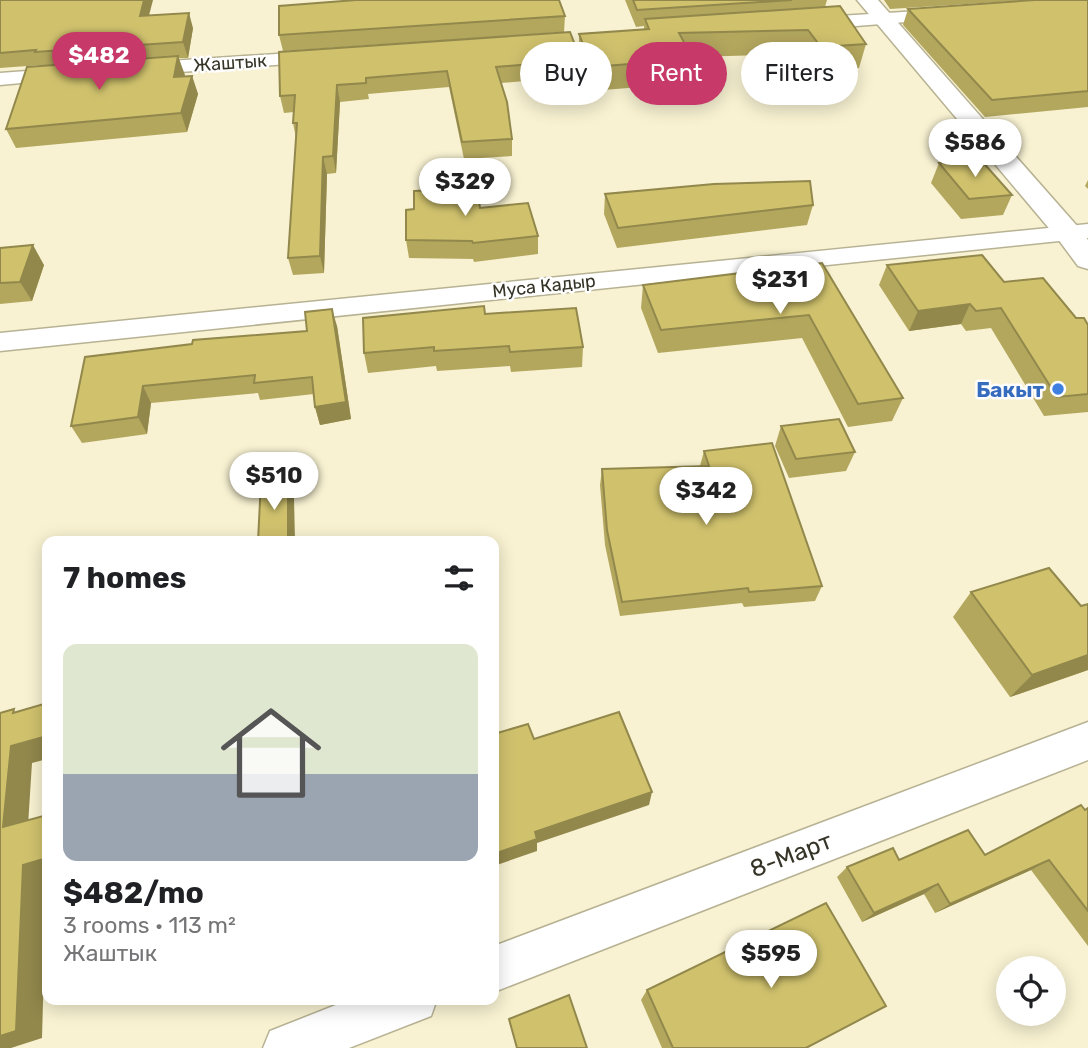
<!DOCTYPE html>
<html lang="en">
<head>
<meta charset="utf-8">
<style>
  body { margin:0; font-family:Rubik,sans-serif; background:#f6f6f6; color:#202124; height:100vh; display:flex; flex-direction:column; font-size:26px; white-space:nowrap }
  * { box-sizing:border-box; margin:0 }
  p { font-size:23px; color:#757577 }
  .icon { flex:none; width:38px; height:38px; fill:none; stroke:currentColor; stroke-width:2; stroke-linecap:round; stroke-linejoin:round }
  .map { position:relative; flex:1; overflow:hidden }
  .side { position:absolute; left:42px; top:536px; width:457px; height:469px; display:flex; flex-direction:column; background:#fff; border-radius:14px; box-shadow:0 4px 18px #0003 }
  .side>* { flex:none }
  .top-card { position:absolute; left:520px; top:42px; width:462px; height:63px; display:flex; gap:14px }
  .fabs { position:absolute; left:996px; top:956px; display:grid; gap:14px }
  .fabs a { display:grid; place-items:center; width:70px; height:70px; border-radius:50%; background:#fff; box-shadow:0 4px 18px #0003; font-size:35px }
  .price { position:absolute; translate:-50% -60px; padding:0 16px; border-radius:24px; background:#fff; color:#222; font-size:23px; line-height:46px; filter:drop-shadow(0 2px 4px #0008) }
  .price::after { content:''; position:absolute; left:50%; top:42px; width:21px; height:16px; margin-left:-10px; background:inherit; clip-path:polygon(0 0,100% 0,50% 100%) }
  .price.selected { background:#c63969; color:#fff }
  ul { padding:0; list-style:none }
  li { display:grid; align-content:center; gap:14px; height:371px; padding:0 21px }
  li+li { border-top:2px solid #e0e0e0 }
  li span { display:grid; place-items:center; height:217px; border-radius:14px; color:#555 }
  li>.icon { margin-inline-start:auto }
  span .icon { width:126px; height:126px; fill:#fffc; stroke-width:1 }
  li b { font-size:30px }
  h2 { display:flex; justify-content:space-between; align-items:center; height:84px; padding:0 21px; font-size:30px }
  .chip { padding:0 24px; border-radius:32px; background:#fff; box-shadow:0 4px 18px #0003; font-size:24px; line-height:63px }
  .chip.selected { background:#c63969; color:#fff }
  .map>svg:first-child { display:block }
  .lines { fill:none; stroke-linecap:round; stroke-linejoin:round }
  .street-casing { stroke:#b7b293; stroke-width:3 }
  .secondary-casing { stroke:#b7b293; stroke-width:3 }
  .street { fill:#fff; fill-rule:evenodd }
  .secondary { fill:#fff; fill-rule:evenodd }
  .wall { fill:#b3a75e }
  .shaded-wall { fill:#92884c }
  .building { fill:#d0c26d; stroke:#92884c; stroke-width:2 }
  .shop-dot { fill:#3f7fe0; stroke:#fefefe; stroke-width:2.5 }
  .labels { text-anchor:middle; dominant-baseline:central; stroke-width:5; stroke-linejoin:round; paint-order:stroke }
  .far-street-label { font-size:18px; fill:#363427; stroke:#fefefe }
  .shop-label { font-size:21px; font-weight:bold; fill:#366cbe; stroke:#fefefe; text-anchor:end }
  .near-street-label { font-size:24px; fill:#363427; stroke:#fefefe }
</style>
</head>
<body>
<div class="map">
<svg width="1088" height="1048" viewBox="0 0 1088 1048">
  <rect width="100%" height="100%" fill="#f8f2d2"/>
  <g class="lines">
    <g class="street-casing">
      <g id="street">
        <polygon points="951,9 960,14 957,18 806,30 797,24 806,18"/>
        <polygon points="322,51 332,57 329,61 139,75 132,73 129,69 132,65 139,63"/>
        <polygon points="67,68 74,70 77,74 74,78 0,85 0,73"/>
        <polygon points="1088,224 1088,238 0,351 0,333"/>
        <polygon points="1088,722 1088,760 494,992 494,946"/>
        <polygon points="351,999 437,999 431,1016 349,1048 263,1048 270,1031"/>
      </g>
    </g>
    <g class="secondary-casing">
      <polygon id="secondary" points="857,0 878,0 1078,227 1088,240 1088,269 1078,266 1058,239"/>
    </g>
    <use href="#street" class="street"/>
    <use href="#secondary" class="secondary"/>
  </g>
  <g class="wall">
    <polygon points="0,0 149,15 193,28 188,58 179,58 184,76 192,76 198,94 187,132 16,148 6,129 41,65 0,68"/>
    <polygon points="625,0 827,0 825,7 866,44 859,68 815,71 803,54 692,57 693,59 690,83 591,91 581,63 580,76 501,83 512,139 512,156 464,159 449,87 368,94 369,99 340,102 336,173 327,174 324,273 293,275 288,258 296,138 293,123 294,112 284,113 280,96 279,52 579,54 579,34 644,29 644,26 636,27"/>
    <polygon points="884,0 1028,0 890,9"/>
    <polygon points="1088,0 1088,107 985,117 903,25 908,9"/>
    <polygon points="565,16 564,32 283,51 279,35"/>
    <polygon points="939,163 1012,195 1003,215 961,219 931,183"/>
    <polygon points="1088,180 1088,189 1085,186"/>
    <polygon points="605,194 813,205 807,225 617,248 604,214"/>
    <polygon points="480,208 538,236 538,254 474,262 473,259 409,258 406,240"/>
    <polygon points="0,248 44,265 32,301 0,304"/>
    <polygon points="822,263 903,398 892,421 848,427 802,338 658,353 641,308 643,285"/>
    <polygon points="887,265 1004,282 1088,325 1088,412 1044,416 991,328 966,331 961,324 909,331 879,285"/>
    <polygon points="485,314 583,347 582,367 511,372 510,366 437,371 436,366 368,373 364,353"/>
    <polygon points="337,326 351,419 320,425 315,407 314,394 260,400 258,393 151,403 147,434 82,443 71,426 85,357 307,331"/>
    <polygon points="781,426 855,452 846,471 789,478 775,446"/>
    <polygon points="704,451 822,586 815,601 744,607 742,603 620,616 605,545 600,485 602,469 700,466"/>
    <polygon points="971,592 1081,606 1088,604 1088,670 1010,697 953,617"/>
    <polygon points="1088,808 1088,946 1031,870 935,913 924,894 862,922 837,877 847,867 899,860 985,855"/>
    <polygon points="647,990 806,1048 662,1048 641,1000"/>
  </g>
  <g class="shaded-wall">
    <polygon points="144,0 153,0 145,31 140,16"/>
    <polygon points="189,13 193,28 188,58 183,42"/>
    <polygon points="178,56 185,75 181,96 174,77"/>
    <polygon points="192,76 198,94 187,132 181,113"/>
    <polygon points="337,85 340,102 336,173 333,156"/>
    <polygon points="323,157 327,174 324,273 320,256"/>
    <polygon points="33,245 44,265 32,301 20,282"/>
    <polygon points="970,304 961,324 909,331 918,311"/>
    <polygon points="332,309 337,326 351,419 320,425 315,407"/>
    <polygon points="143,386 151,403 147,434 138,417"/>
    <polygon points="288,481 294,498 295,541 288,541"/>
    <polygon points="1088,655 1088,670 1010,697 1032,675"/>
    <polygon points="47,736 47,759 32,763 27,841 3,827 11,746"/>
    <polygon points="652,792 649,805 537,843 537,851 494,866 494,854 535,832"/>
    <polygon points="47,858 42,1038 11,1048 0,1048 0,1036 23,865"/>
    <polygon points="1049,860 1031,870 935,913 950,904"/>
    <polygon points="938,884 924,894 862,922 874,913"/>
  </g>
  <g class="building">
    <polygon points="0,0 144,0 140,16 189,13 183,42 35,52 36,50 0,53"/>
    <polygon points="356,0 559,0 565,16 279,35 279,6"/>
    <polygon points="633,0 792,0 637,10"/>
    <polygon points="1035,0 1088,0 1088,91 992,100 908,9"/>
    <polygon points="840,6 866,44 821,47 808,30 679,33 693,59 592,67 579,34 649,29 645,19"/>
    <polygon points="570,32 581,60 496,67 507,102 512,139 462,142 447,71 366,78 366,83 337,85 333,156 323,157 320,256 288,258 297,123 293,123 295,95 280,96 279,52"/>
    <polygon points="178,56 174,77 192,76 181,113 6,129 27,67"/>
    <polygon points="980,159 1012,195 969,199 939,163"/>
    <polygon points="810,181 813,205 618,228 605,194 714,184"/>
    <polygon points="477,188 480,208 528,203 538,236 473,243 472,241 406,240 406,210 414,209 414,191"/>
    <polygon points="33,245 20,282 0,283 0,248"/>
    <polygon points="982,255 1004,282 1043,278 1076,318 1084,318 1088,325 1088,394 1057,397 1001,308 976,311 970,304 918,311 887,265"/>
    <polygon points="822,263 903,398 858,404 809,315 661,330 643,285"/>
    <polygon points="484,306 485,314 576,308 583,347 510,352 509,346 434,351 434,347 364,353 363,318"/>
    <polygon points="332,309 346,402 315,407 312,377 254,383 255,375 143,386 138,417 71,426 85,357 192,344 193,340 307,331 305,312"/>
    <polygon points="839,419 855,452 796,459 781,426"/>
    <polygon points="772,443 822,586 749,592 748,588 622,602 607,530 602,469 709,466 704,451"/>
    <polygon points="261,481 288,481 288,541 258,541"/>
    <polygon points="1049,568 1081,606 1088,604 1088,655 1032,675 971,592"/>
    <polygon points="47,703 47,736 11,746 3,827 47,815 47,858 23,865 16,1031 0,1036 0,713 14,709 13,713"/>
    <polygon points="619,712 652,792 535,832 537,839 494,854 494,734 528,724 534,739"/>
    <polygon points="1081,805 1085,810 1088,808 1088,911 1049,860 950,904 938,884 874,913 847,867 893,848 899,860 968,830 985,855"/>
    <polygon points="826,903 886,1006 806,1048 673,1048 647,990"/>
    <polygon points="569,995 587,1048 517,1048 509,1019"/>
  </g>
  <circle class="shop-dot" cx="1058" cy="389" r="7"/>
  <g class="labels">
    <g class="far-street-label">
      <text transform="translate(230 63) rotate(-4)">Жаштык</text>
      <text transform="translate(544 286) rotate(-6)">Муса Кадыр</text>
    </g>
    <g class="shop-label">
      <text x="1044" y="389">Бакыт</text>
    </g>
    <g class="near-street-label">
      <text transform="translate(791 855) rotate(-21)">8-Март</text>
    </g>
  </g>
</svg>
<div class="fabs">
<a><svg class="icon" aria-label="locate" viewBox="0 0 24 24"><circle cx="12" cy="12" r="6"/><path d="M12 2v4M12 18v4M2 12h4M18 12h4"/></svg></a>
</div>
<b class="price selected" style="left:99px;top:92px">$482</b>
<b class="price" style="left:975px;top:179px">$586</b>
<b class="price" style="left:465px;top:218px">$329</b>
<b class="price" style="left:780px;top:316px">$231</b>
<b class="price" style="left:274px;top:512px">$510</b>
<b class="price" style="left:706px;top:527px">$342</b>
<b class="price" style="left:771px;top:990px">$595</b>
<div class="top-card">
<a class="chip">Buy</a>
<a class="chip selected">Rent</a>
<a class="chip">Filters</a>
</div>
<section class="side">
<h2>7 homes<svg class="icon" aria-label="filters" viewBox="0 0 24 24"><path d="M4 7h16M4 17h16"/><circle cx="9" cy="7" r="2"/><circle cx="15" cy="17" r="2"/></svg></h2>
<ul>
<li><span style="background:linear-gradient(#dfe7d0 60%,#9aa5b1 0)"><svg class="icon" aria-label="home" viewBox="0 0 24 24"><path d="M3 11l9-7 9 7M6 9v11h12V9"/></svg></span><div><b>$482/mo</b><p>3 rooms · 113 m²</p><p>Жаштык</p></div></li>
</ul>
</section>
</div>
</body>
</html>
